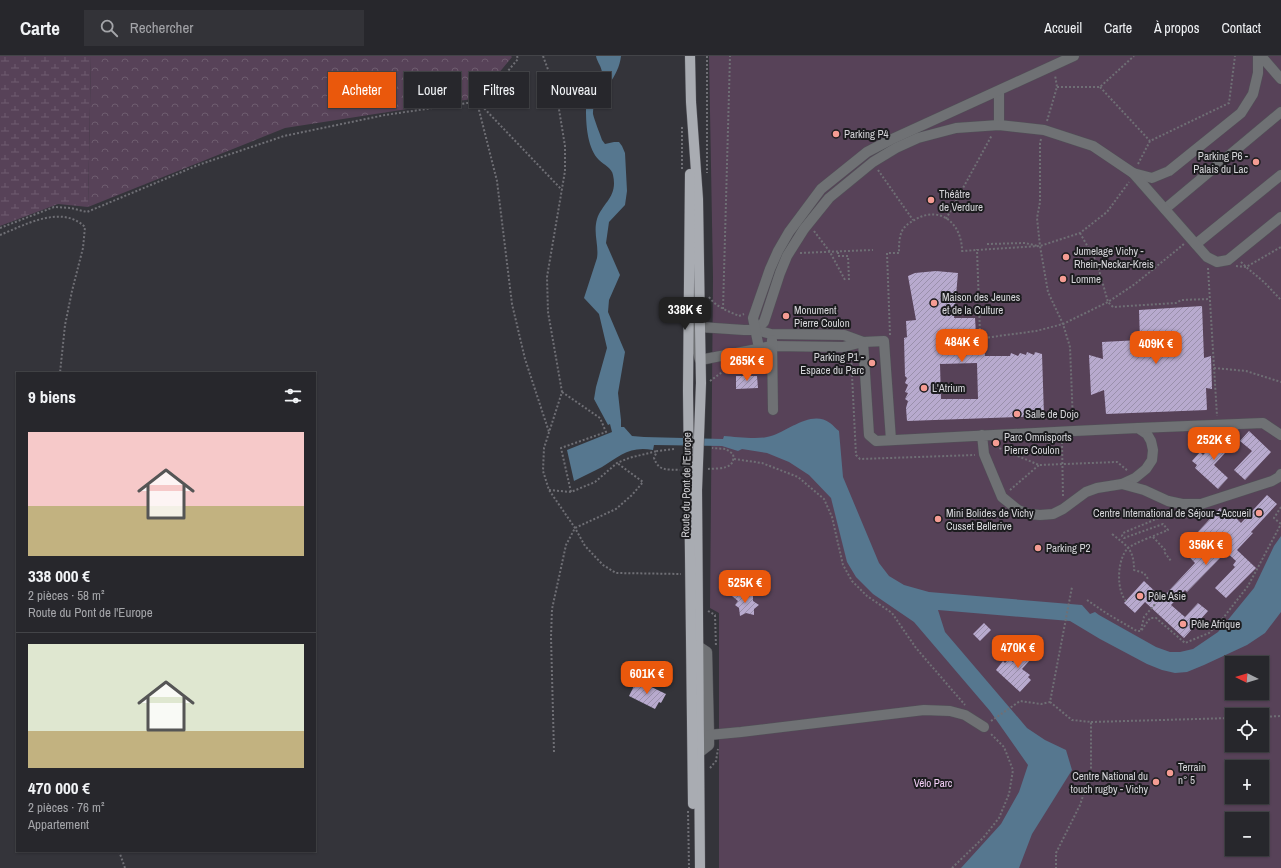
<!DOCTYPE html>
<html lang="fr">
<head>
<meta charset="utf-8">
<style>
  body { margin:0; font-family:"Archivo Narrow",sans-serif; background:#333338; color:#f1f3f6; height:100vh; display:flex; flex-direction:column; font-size:15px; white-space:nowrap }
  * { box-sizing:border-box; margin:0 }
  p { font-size:13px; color:#a4a5a9 }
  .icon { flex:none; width:22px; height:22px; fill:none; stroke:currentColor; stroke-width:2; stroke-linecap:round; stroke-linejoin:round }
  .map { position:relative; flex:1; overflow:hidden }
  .side { position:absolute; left:16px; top:316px; width:300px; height:480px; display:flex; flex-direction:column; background:#27272c; border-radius:0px; box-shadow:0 1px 3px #0004,0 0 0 1px #434448 }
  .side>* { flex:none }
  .banner { position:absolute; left:328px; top:16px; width:380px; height:36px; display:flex; gap:8px }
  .needle { width:26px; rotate:275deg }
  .buttons { position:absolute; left:1225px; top:600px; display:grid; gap:8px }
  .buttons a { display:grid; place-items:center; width:44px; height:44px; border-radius:0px; background:#27272c; box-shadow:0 1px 3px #0004,0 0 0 1px #434448; font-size:20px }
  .price { position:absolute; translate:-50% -34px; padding:0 9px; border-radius:8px; background:#ea580c; color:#fff; font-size:13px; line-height:26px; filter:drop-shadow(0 1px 2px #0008) }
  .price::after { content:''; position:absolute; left:50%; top:24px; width:12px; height:9px; margin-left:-6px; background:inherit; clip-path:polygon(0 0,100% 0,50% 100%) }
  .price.current { background:#222; color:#fff }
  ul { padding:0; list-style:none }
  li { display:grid; align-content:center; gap:8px; height:212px; padding:0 12px }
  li+li { border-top:1px solid #434448 }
  li span { display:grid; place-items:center; height:124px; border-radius:0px; color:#555 }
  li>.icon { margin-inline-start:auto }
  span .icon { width:72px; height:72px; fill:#fffc; stroke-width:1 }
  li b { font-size:17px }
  h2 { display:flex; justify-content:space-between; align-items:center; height:48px; padding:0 12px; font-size:17px }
  .tag { padding:0 14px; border-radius:0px; background:#27272c; box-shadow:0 1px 3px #0004,0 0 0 1px #434448; font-size:14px; line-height:36px }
  .tag.current { background:#ea580c; color:#fff }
  header { display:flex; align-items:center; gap:24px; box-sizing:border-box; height:56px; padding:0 20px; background:#27272c; border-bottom:1px solid #434448 }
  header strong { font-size:19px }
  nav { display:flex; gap:22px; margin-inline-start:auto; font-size:14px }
  .search { width:280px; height:36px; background:#333338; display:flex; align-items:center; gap:10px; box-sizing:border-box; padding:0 14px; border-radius:0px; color:#a4a5a9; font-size:15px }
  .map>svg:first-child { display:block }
  .green { fill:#574258; fill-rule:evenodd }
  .forest { fill:url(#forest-crowns) }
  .wetland { fill:url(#wetland-marsh) }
  .water { fill:#56778f }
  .building { fill:url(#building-hatch); fill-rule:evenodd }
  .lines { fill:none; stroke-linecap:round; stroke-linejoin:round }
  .minor-casing { stroke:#515157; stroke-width:11 }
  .major-casing { stroke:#515157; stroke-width:11 }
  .path { stroke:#6f6f75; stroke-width:2; stroke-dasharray:2 2; stroke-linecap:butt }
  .minor { stroke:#6f7174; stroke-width:10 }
  .major { stroke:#a9acb2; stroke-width:10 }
  .poi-dot { fill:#f59c93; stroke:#1c1c1f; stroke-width:1.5 }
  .labels { text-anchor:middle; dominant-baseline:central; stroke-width:4; stroke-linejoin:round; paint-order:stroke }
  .poi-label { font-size:11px; fill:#d5d5d9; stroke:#1c1c1f; text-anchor:start }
  .street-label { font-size:11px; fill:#d5d5d9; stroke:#1c1c1f }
  .park-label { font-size:11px; fill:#f6d1f9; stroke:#1c1c1f }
</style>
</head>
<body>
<header>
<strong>Carte</strong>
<div class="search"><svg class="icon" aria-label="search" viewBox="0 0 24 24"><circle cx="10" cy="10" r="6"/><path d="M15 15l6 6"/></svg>Rechercher</div>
<nav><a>Accueil</a><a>Carte</a><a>À propos</a><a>Contact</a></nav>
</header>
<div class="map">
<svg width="1281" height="812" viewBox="0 0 1281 812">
  <defs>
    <pattern id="forest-crowns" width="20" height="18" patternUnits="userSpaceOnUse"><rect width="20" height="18" fill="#574258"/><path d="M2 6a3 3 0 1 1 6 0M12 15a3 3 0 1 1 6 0" fill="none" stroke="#6e5c6f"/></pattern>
    <pattern id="wetland-marsh" width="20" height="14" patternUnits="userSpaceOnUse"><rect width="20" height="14" fill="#574258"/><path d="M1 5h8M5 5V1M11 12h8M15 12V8" fill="none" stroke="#6e5c6f"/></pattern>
    <pattern id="building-hatch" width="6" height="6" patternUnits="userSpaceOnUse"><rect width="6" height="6" fill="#b8aace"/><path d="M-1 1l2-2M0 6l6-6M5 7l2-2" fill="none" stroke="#9a90ab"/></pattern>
  </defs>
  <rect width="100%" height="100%" fill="#34343a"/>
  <path class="green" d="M709,0h572v812h-562v-255l-9,-5 3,-331zM1232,607h30v30h-30zM1232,659h30v30h-30zM1232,711h30v30h-30zM1232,763h30v30h-30z"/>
  <polygon class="forest" points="91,0 511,0 512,1 478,42 285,72 88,151"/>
  <polygon class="wetland" points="0,0 91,0 88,151 58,148 0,170"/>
  <path class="water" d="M596,0h25c-1,10 -6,20 -12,28 -6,9 -17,18 -16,30 1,5 7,20 9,26l3,4 9,-2h5l3,4 3,7 2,38 -2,14 -16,17 -3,21 14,32 -11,25 -1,12 17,40 -7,41 3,27v7h3l8,9 12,1 79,2 1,-3c13,1 36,4 47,0 17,-5 41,-27 59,-13 3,2 6,6 9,8l4,46 36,86 10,13 15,9 25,7 153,13 8,9 5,-2 4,3 57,32 14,5h10l13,-3 25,-17 36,-44 20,-42 7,-10v76l-16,21 -18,12 -43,20 -17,7 -12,1 -13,-3 -15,-6 -47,-25 -30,-18 -132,-11 7,22 82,96 18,12 21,10 6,20 -40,64 -13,34h-58l40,-44 18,-32 9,-27 -38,-54 -76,-89 -41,-28 -17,-17 -9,-15 -16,-64 -22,-23 -20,-13 -22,-9 -25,-4 -4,2 -16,-5 -68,-1 -1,5c-24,-4 -33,6 -51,17 -9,5 -19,9 -28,14l-7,-31 45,-18 -2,-8 -2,1 -14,-26 2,-12 11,-39 -8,-34 -15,-16 13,-40c2,-13 -4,-25 0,-39 6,-17 21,-22 16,-44 -1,-7 -9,-10 -14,-15 -11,-11 -13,-33 -13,-49 0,-13 16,-23 16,-38 0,-6 -5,-11 -6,-17z"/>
  <g class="building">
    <path d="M936,215l22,2 -4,45h21l1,16h7l2,22h25l1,-3 7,3 2,-3 6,2 1,-3 7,3 1,-3 7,2 2,62 -137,5 -1,-13 2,-7 -3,-2 3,-6 -3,-1 3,-7 -3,-2 2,-5 -2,-2 -1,-38 3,-1 -1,-16 10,-1 -8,-44 7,-3zM977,307l1,36h-37l-1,-35z"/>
    <polygon points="1202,250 1204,302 1211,300 1212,333 1206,332 1207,354 1106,358 1104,334 1091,339 1089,299 1103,303 1102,286 1140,284 1139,254"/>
    <polygon points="736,320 757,320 758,332 736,333"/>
    <polygon points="1249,375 1271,396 1245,424 1234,414 1252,395 1240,385"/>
    <polygon points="1226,378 1235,386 1214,409 1228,422 1218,433 1195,412 1197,409 1192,405 1200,396 1203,399 1221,379 1224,381"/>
    <polygon points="1267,439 1277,448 1251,476 1253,477 1237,494 1256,512 1226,542 1215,532 1235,511 1233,509 1236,505 1226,496 1187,536 1185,534 1171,549 1185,561 1198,547 1208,555 1184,582 1145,546 1135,557 1124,547 1144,525 1162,542 1195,507 1182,493 1220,452 1227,459 1230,456 1241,467"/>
    <polygon points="726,535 746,540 753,538 753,545 759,549 754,553 754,559 746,557 740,560 739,552 735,549 738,545"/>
    <polygon points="984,567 991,574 980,585 973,578"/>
    <polygon points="1029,587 1038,595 1022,613 1030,619 1028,621 1031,624 1020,636 996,614 1003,605 1005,607 1009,603 1013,606"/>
    <polygon points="637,624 666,638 661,647 659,646 655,653 629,640"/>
  </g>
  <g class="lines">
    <g class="minor-casing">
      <g id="minor">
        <polyline points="1261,0 1281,23"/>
        <polyline points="999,69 999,35"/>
        <polyline points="1133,117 1152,122 1169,115 1241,57 1253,38 1258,17 1258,0"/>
        <polyline points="1165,153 1281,56"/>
        <polyline points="1196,188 1281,119"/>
        <polyline points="691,269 694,283 700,304 772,290 843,291 863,286 884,285 891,384"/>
        <polyline points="756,274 764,266 780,217 787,200 804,173 829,142 873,106 896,92 918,82 956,72 999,69 1044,74 1093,90 1133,117 1207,201 1217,206 1228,204 1281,161"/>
        <polyline points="696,278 700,271 744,274 756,274 771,278 844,279 863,286"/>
        <polyline points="772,284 773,354"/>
        <polyline points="863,286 869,379 876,385 1074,375 1138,372 1147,378 1151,385 1153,394 1152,404 1146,413 1135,422 1122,428 1097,432 1086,436 1063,453 1053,458 1040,459 1028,458 1018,454 1002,441 984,398 982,379"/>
        <polyline points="759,292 753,262 770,213 778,195 789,176 821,133 867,96 890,84 1074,0"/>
        <polyline points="1138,372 1263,367 1281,379"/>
        <polyline points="1122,428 1144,434 1168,445 1182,448 1201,448 1272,425 1279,421 1281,418"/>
        <polyline points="698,590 707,596 709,679 709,689 700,696"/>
        <polyline points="709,679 741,676 924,654 950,655 965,659 984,671"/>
      </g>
    </g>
    <g class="major-casing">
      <g id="major">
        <polyline points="690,0 691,46 698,143 700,271 701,327 697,434 700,812"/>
        <polyline points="690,118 688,335 693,748"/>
      </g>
    </g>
    <g class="path">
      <polyline points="517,0 518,3 480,48 479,54 497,125 512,248 525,303 549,376"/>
      <polyline points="543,0 556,35 565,90 565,115 547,221 548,256 562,336 544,392 543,415 549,434 575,472 585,490 603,509 616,517 681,518"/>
      <polyline points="707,0 707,117"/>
      <polyline points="1057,31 1100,31 1134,0"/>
      <polyline points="1100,31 1150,85"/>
      <polyline points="1047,65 1057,31 1055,19"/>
      <polyline points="682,71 682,113"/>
      <polyline points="1041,83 1040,87 1040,146 1037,162 1040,190 1048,236 1063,268 1070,291 1073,366"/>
      <polyline points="1138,108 1150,85 1229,47 1235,0"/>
      <polyline points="878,114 913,164"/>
      <polyline points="946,163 992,79"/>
      <polyline points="0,172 54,151 71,152 87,156 198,109 284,80 385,59 467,47 480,48 562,134"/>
      <polyline points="814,175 830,196 845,224"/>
      <polyline points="1080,177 1097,207 1108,246 1113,251 1176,247 1181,244 1210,243"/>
      <path d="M0,179c25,-10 61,-31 85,-8l-2,21 -11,43 -7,34 -5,48"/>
      <polyline points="987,188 1025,187 1038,190"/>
      <polyline points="838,196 838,200 848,200 849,224"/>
      <polyline points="800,197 873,194"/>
      <polyline points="1241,206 1246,211 1264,226 1281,244"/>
      <polyline points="1236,210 1246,211 1281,191"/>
      <polyline points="1208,212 1217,360"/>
      <path d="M709,241c7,10 19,14 30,19l5,-2"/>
      <polyline points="723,253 730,0"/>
      <polyline points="980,278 977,194 1040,190 1080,177 1107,156 1129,126"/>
      <path d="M890,279l-3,-82h12c0,-7 0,-16 3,-22 3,-6 9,-9 14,-12 26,-14 46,6 46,32l15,-1"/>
      <polyline points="984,282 1036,275 1063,268 1108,246 1135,228 1184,188"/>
      <polyline points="851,299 856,399 860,403 975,399"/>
      <polyline points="1214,312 1246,315 1281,326"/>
      <polyline points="710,325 725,314 741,307"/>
      <polyline points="562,336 600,362 606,376 561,392 571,436"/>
      <polyline points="1062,386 1063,441"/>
      <polyline points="992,389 1039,409 1117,406 1128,415"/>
      <path d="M674,393l-17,2 -3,7c5,14 13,11 26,12"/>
      <polyline points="734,403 762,407 798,421 824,443 832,461 843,509 852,525 867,540 892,557 916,592 965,649"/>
      <path d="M708,413c11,-1 28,1 25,-15l-7,-5 -14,-1"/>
      <polyline points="549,434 571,436 595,426 617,407 629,402 657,395"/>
      <polyline points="1010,434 1039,409"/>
      <polyline points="1281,451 1274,462 1281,468"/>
      <path d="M1112,478c15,12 22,15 22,36l10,3 4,6"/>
      <polyline points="1153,481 1165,494 1165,497 1171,505"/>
      <polyline points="1087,544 1106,557 1137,575 1141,575 1150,562 1156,562 1185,587 1209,577 1220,566 1248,530 1281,468"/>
      <path d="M1126,545c-10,-11 -9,-42 2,-53 6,-5 31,-14 40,-18l-5,-6 -39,14 -2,-2 1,-3 50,-21"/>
      <polyline points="708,555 715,559 716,591"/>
      <polyline points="1141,574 1144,561 1156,547"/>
      <polyline points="1050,646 1072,664 1091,666 1091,716 1080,749 1056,797 1056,812"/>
      <polyline points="1262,661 1281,660"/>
      <polyline points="991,665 1020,645 1041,648 1050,646 1072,531"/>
      <polyline points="1091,666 1232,662"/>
      <polyline points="554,696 551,581 552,553 566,489 575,472 616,453 632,439 643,426 617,407"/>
      <polyline points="710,712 716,705 718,693"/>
      <polyline points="688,755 689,812"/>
      <polyline points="119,795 125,812"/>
      <polyline points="952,812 983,782 999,762 1009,738 1013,714 1004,691 991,678"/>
    </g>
    <use href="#minor" class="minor"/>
    <use href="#major" class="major"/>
  </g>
  <g class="poi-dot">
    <circle cx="836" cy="78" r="4"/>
    <circle cx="1256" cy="106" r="4"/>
    <circle cx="931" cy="144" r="4"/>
    <circle cx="1066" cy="201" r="4"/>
    <circle cx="1063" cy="223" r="4"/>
    <circle cx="934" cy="247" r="4"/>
    <circle cx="786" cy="260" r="4"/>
    <circle cx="872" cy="307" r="4"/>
    <circle cx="924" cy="332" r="4"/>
    <circle cx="1017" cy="358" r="4"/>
    <circle cx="996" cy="387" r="4"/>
    <circle cx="1259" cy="457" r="4"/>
    <circle cx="938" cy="463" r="4"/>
    <circle cx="1038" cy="492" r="4"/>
    <circle cx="1140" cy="540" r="4"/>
    <circle cx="1183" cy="568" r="4"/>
    <circle cx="1170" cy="717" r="4"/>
    <circle cx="1156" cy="726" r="4"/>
  </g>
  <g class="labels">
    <g class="poi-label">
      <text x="844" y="78">Parking P4</text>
      <text x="1248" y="100" text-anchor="end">Parking P6 -<tspan x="1248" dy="13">Palais du Lac</tspan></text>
      <text x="939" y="138">Théâtre<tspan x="939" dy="13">de Verdure</tspan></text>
      <text x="1074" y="195">Jumelage Vichy -<tspan x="1074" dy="13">Rhein-Neckar-Kreis</tspan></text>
      <text x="1071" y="223">Lomme</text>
      <text x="942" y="241">Maison des Jeunes<tspan x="942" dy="13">et de la Culture</tspan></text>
      <text x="794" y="254">Monument<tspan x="794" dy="13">Pierre Coulon</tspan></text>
      <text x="864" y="301" text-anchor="end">Parking P1 -<tspan x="864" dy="13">Espace du Parc</tspan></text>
      <text x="932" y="332">L'Atrium</text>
      <text x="1025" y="358">Salle de Dojo</text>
      <text x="1004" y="381">Parc Omnisports<tspan x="1004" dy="13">Pierre Coulon</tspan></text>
      <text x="946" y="457">Mini Bolides de Vichy<tspan x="946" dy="13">Cusset Bellerive</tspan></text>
      <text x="1251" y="457" text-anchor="end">Centre International de Séjour - Accueil</text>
      <text x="1046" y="492">Parking P2</text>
      <text x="1148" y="540">Pôle Asie</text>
      <text x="1191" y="568">Pôle Afrique</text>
      <text x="1178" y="711">Terrain<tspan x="1178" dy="13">n° 5</tspan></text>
      <text x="1148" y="720" text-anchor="end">Centre National du<tspan x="1148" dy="13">touch rugby - Vichy</tspan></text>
    </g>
    <g class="street-label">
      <text transform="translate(686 429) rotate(-89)">Route du Pont de l'Europe</text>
    </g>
    <g class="park-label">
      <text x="933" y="727">Vélo Parc</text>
    </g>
  </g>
</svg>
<div class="buttons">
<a><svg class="needle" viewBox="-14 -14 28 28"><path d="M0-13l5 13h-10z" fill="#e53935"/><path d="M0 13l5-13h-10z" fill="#a4a5a9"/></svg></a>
<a><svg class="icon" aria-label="locate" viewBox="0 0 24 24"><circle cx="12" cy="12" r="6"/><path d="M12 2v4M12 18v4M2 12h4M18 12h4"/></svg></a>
<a>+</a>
<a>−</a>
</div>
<b class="price current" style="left:685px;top:275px">338K €</b>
<b class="price" style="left:962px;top:307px">484K €</b>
<b class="price" style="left:1156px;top:309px">409K €</b>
<b class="price" style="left:747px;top:326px">265K €</b>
<b class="price" style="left:1214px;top:405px">252K €</b>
<b class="price" style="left:1206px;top:510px">356K €</b>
<b class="price" style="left:745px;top:548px">525K €</b>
<b class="price" style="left:1018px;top:613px">470K €</b>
<b class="price" style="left:647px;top:639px">601K €</b>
<div class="banner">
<a class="tag current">Acheter</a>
<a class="tag">Louer</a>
<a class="tag">Filtres</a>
<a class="tag">Nouveau</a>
</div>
<section class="side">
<h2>9 biens<svg class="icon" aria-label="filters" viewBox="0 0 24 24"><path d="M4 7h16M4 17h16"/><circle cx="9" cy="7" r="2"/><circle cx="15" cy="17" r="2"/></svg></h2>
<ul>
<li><span style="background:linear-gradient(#f6c9c9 60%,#c2b280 0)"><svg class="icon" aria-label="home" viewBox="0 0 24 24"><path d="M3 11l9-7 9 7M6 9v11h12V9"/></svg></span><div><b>338 000 €</b><p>2 pièces · 58 m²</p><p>Route du Pont de l'Europe</p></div></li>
<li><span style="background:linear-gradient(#dfe7d0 70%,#c2b280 0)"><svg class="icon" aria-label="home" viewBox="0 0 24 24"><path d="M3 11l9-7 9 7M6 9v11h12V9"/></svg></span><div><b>470 000 €</b><p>2 pièces · 76 m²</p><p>Appartement</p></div></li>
</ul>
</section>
</div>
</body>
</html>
